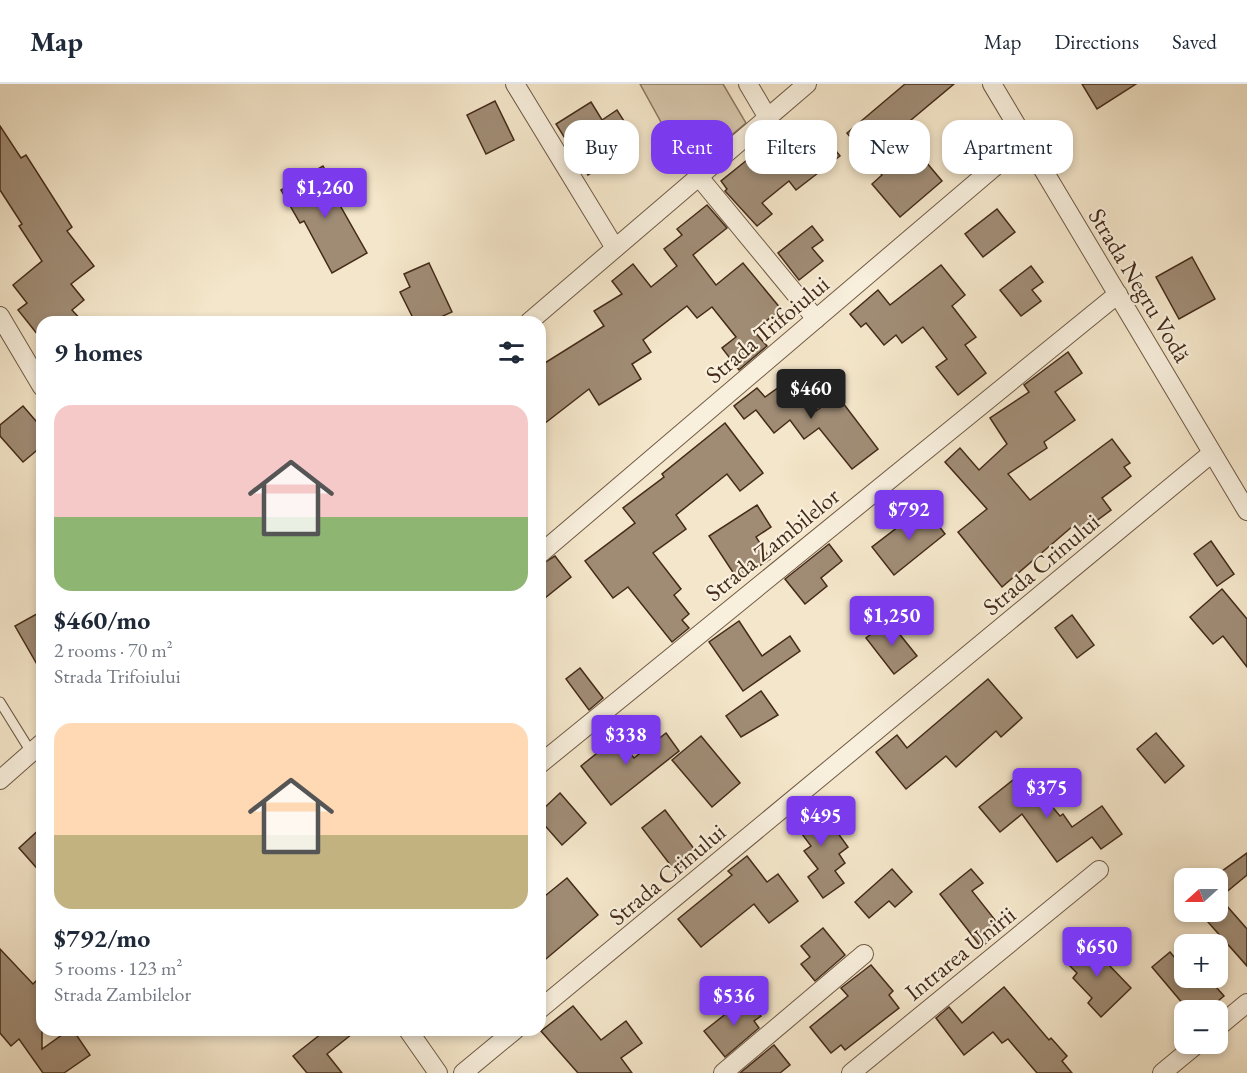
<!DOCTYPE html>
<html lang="en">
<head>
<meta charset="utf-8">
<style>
  body { margin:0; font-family:"EB Garamond",serif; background:#f2f2f3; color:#1f2937; height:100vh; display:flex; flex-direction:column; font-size:22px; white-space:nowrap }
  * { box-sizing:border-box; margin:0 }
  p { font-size:20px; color:#747a83 }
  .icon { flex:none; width:33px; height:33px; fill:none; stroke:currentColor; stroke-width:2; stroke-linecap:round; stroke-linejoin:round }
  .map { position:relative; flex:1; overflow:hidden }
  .details { position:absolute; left:36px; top:232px; width:510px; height:720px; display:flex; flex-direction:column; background:#fff; border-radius:18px; box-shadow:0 3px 9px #0003 }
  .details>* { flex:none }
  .top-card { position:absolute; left:564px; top:36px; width:570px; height:54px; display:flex; gap:12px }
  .needle { width:39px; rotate:249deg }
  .controls { position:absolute; left:1174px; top:784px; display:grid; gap:12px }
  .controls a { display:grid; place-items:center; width:54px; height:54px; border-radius:12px; background:#fff; box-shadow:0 3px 9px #0003; font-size:30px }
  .price { position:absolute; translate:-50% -51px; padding:0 14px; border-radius:6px; background:#7c3aed; color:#fff; font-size:20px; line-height:39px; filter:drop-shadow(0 2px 3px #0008) }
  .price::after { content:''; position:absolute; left:50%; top:36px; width:18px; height:14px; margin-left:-9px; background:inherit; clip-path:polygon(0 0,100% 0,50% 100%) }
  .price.current { background:#222; color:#fff }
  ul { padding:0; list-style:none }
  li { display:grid; align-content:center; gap:12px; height:318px; padding:0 18px }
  li span { display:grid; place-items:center; height:186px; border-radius:18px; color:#555 }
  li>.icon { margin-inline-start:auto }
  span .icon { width:108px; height:108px; fill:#fffc; stroke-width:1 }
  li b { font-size:26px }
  h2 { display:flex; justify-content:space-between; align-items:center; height:72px; padding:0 18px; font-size:26px }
  .tag { padding:0 21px; border-radius:18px; background:#fff; box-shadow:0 3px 9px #0003; font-size:21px; line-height:54px }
  .tag.current { background:#7c3aed; color:#fff }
  header { display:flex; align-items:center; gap:36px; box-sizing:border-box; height:84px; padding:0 30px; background:#fff; border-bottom:2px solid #e0e1e3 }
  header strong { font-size:28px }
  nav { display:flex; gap:33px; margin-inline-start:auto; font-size:21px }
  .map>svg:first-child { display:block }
  .green { fill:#d6c6ac; stroke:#8d7862; stroke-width:1.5 }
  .building { fill:#a08c75; stroke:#442b19; stroke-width:1.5 }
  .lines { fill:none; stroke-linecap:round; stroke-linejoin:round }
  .service-casing { stroke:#705a45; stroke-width:11 }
  .minor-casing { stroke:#705a45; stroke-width:20 }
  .service { stroke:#f8efdd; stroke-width:9 }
  .minor { stroke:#f8efdd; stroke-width:18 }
  .labels { text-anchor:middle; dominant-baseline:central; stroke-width:4.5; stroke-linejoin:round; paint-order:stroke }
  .street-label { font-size:24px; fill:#442b19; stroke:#f8efdd }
</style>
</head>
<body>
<header>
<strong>Map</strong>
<nav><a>Map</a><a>Directions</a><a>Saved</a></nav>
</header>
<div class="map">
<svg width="1247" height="989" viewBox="0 0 1247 989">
  <rect width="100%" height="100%" fill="#f4e6ca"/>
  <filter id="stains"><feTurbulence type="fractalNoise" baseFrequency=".00333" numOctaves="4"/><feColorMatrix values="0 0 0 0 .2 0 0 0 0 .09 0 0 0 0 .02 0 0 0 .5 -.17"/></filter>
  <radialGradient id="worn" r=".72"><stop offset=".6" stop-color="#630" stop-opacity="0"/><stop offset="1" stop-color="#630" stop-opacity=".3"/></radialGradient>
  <polygon class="green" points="640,0 723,0 746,39 688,87"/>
  <g class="building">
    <polygon points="905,0 954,0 899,46 942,97 900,133 872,100 882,91 847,49"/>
    <polygon points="1082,0 1136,0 1097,25"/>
    <polygon points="495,17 514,56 486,70 467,31"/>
    <polygon points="591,18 602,36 617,26 638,59 588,91 556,40"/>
    <polygon points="814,40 840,72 796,106 789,97 762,119 772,130 757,142 725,107 727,105 721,97 747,76 755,86"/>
    <polygon points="0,42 21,74 26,71 72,143 67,147 94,182 71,200 84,216 72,226 83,238 42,238 42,256 18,226 27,219 13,201 42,177 19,142 22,140 0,106"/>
    <polygon points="323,82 341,114 337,116 367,169 332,189 304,137 300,139 281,106"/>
    <polygon points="707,121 727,144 693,171 716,201 743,179 781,225 754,247 767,262 739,286 722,264 736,253 712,223 697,234 687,222 643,256 651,268 632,280 641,295 599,321 589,305 540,343 540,282 604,242 594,227 622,210 612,197 633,180 651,203 677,182 664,165 682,151 677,145"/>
    <polygon points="997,125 1015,148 983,173 965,150"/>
    <polygon points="812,142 823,156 812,164 823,177 799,196 778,169"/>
    <polygon points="1192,173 1215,215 1179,235 1156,193"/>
    <polygon points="429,179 452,228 430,238 415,238 400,208 410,203 404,190"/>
    <polygon points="941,181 965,211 952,222 976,253 965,261 986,289 958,311 936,283 947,275 923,243 902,259 896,251 884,261 866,239 861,243 850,230 878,206 890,221"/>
    <polygon points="1031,182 1043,198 1032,206 1041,217 1021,232 1000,206"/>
    <polygon points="1068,268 1082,289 1055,308 1075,336 1044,358 1047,364 1008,390 1030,416 1112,355 1130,379 1124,383 1131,392 1102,414 1111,426 1080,449 1074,441 1002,503 958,448 987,425 945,378 960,364 979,386 1007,360 990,334 1029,308 1024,301"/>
    <polygon points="793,293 816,327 830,317 832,321 840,315 878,365 852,385 819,344 804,355 790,336 774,349 756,326 744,335 734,322 757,304 765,313"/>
    <polygon points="23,322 42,344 42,362 23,378 0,352 0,341"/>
    <polygon points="725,339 763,389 740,407 727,390 676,431 686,445 653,469 681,505 674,511 689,530 682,536 689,544 672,558 628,503 613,514 585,477 635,439 623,424 664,393 662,390"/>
    <polygon points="757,421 771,443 756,453 770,475 738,496 709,452"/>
    <polygon points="924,423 945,450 894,491 872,463"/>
    <polygon points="1211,457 1234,490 1217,502 1194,470"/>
    <polygon points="829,460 842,477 821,494 827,502 805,520 785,495"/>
    <polygon points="555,472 571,493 540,518 540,481"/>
    <polygon points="1222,505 1247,535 1247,583 1223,552 1213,560 1190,533"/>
    <polygon points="42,527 42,589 15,542"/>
    <polygon points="1072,531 1094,561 1077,574 1055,544"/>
    <polygon points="739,537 762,572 790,552 800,567 743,607 709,558"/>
    <polygon points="889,537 917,572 894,590 866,554"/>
    <polygon points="580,584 603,614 589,626 566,595"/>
    <polygon points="988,595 1022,634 1001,653 996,647 956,683 946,672 906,705 876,668 897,651 907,664"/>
    <polygon points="761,607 778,631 741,653 726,632"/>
    <polygon points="666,649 679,667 611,721 581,682 617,653 634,674"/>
    <polygon points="1156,649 1184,682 1165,699 1137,665"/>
    <polygon points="701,652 740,699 712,723 672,676"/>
    <polygon points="1023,688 1060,732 1063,730 1072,743 1102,722 1122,750 1101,765 1092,753 1057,778 1022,730 1000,748 979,723"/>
    <polygon points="560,709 586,739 562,761 540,736 540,728"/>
    <polygon points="814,716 848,763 839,770 845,779 835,787 844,799 823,814 808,793 818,785 804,767 811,762 790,734"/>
    <polygon points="665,726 698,770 675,787 642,744"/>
    <polygon points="42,743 42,790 19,764"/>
    <polygon points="1247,769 1247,791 1218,815 1218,790"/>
    <polygon points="747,772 767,798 778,790 798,817 769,839 754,820 701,863 678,835 732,791 728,787"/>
    <polygon points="892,785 912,808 895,823 889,817 869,834 855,818"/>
    <polygon points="971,785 983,799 972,807 1003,846 981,863 940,810"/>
    <polygon points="567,794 598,831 540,880 540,816"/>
    <polygon points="1226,821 1247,845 1247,882 1208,838"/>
    <polygon points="823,844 845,871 815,897 801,880 810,873 801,862"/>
    <polygon points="1085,856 1131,904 1101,933 1088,919 1092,914 1073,894 1077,889 1064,876"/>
    <polygon points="0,865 33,900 42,891 42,965 69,946 73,946 90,971 64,989 43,989 19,955 11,962 0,949"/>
    <polygon points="1170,868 1185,886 1185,894 1208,894 1224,912 1206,927 1189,927 1152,883"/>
    <polygon points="871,881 893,907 889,911 899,924 845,966 841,961 831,969 810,943 848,912 841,904"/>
    <polygon points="1004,903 1049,956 1051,954 1067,972 1062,977 1072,989 1037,989 1008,955 1002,959 993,948 964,971 936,934 949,923 962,939"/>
    <polygon points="746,914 761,932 754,937 759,944 725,973 704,947"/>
    <polygon points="573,922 601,956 626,937 642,959 621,974 632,989 578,989 541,947"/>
    <polygon points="326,946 357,946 327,970 342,989 307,989 293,972"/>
    <polygon points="774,961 790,981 780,989 740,989"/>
  </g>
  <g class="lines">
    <g class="service-casing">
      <polyline id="service" points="0,618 31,668"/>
    </g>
    <g class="minor-casing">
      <g id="minor">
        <polyline points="515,0 615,164"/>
        <polyline points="748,0 768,34"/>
        <polyline points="992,0 1247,427"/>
        <polyline points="699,93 816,235"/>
        <polyline points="0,232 42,303"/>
        <polyline points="529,238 807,0"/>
        <polyline points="540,470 1026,56"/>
        <polyline points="540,680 1118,210"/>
        <polyline points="0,696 42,659"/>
        <polyline points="540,925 1212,369"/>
        <polyline points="1218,943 1247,919"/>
        <polyline points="408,946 438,989"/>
        <polyline points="463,989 515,946"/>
        <polyline points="723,989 864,870"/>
        <polyline points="851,989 1099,786"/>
        <polyline points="1162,989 1197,960"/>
      </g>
    </g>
    <use href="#service" class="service"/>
    <use href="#minor" class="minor"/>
  </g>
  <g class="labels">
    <g class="street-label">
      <text transform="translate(1140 201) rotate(59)">Strada Negru Vodă</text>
      <text transform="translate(767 245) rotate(-40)">Strada Trifoiului</text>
      <text transform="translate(772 460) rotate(-39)">Strada Zambilelor</text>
      <text transform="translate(1041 480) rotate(-40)">Strada Crinului</text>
      <text transform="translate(667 790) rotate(-40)">Strada Crinului</text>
      <text transform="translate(960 869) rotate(-39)">Intrarea Unirii</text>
    </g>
  </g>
  <rect width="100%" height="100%" filter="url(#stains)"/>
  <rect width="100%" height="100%" fill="url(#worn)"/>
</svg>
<div class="controls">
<a><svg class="needle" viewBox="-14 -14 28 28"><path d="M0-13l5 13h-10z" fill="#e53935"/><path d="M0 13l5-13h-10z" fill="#747a83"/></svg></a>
<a>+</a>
<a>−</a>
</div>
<b class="price" style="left:325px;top:135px">$1,260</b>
<b class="price current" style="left:811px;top:336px">$460</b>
<b class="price" style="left:909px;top:457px">$792</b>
<b class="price" style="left:892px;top:563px">$1,250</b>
<b class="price" style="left:626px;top:682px">$338</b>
<b class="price" style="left:1047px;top:735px">$375</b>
<b class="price" style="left:821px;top:763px">$495</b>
<b class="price" style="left:1097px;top:894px">$650</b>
<b class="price" style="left:734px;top:943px">$536</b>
<div class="top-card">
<a class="tag">Buy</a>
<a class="tag current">Rent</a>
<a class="tag">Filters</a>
<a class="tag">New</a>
<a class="tag">Apartment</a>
</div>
<section class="details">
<h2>9 homes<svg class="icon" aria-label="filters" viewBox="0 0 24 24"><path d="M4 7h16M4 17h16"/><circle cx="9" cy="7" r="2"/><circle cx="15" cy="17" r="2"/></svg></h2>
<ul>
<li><span style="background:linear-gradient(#f6c9c9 60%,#8fb573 0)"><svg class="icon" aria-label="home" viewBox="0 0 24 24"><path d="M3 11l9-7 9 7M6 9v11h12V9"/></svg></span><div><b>$460/mo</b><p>2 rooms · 70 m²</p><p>Strada Trifoiului</p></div></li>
<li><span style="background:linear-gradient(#ffd9b3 60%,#c2b280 0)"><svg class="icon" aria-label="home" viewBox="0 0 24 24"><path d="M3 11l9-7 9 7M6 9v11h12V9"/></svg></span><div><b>$792/mo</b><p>5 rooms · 123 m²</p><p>Strada Zambilelor</p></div></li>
</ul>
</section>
</div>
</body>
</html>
